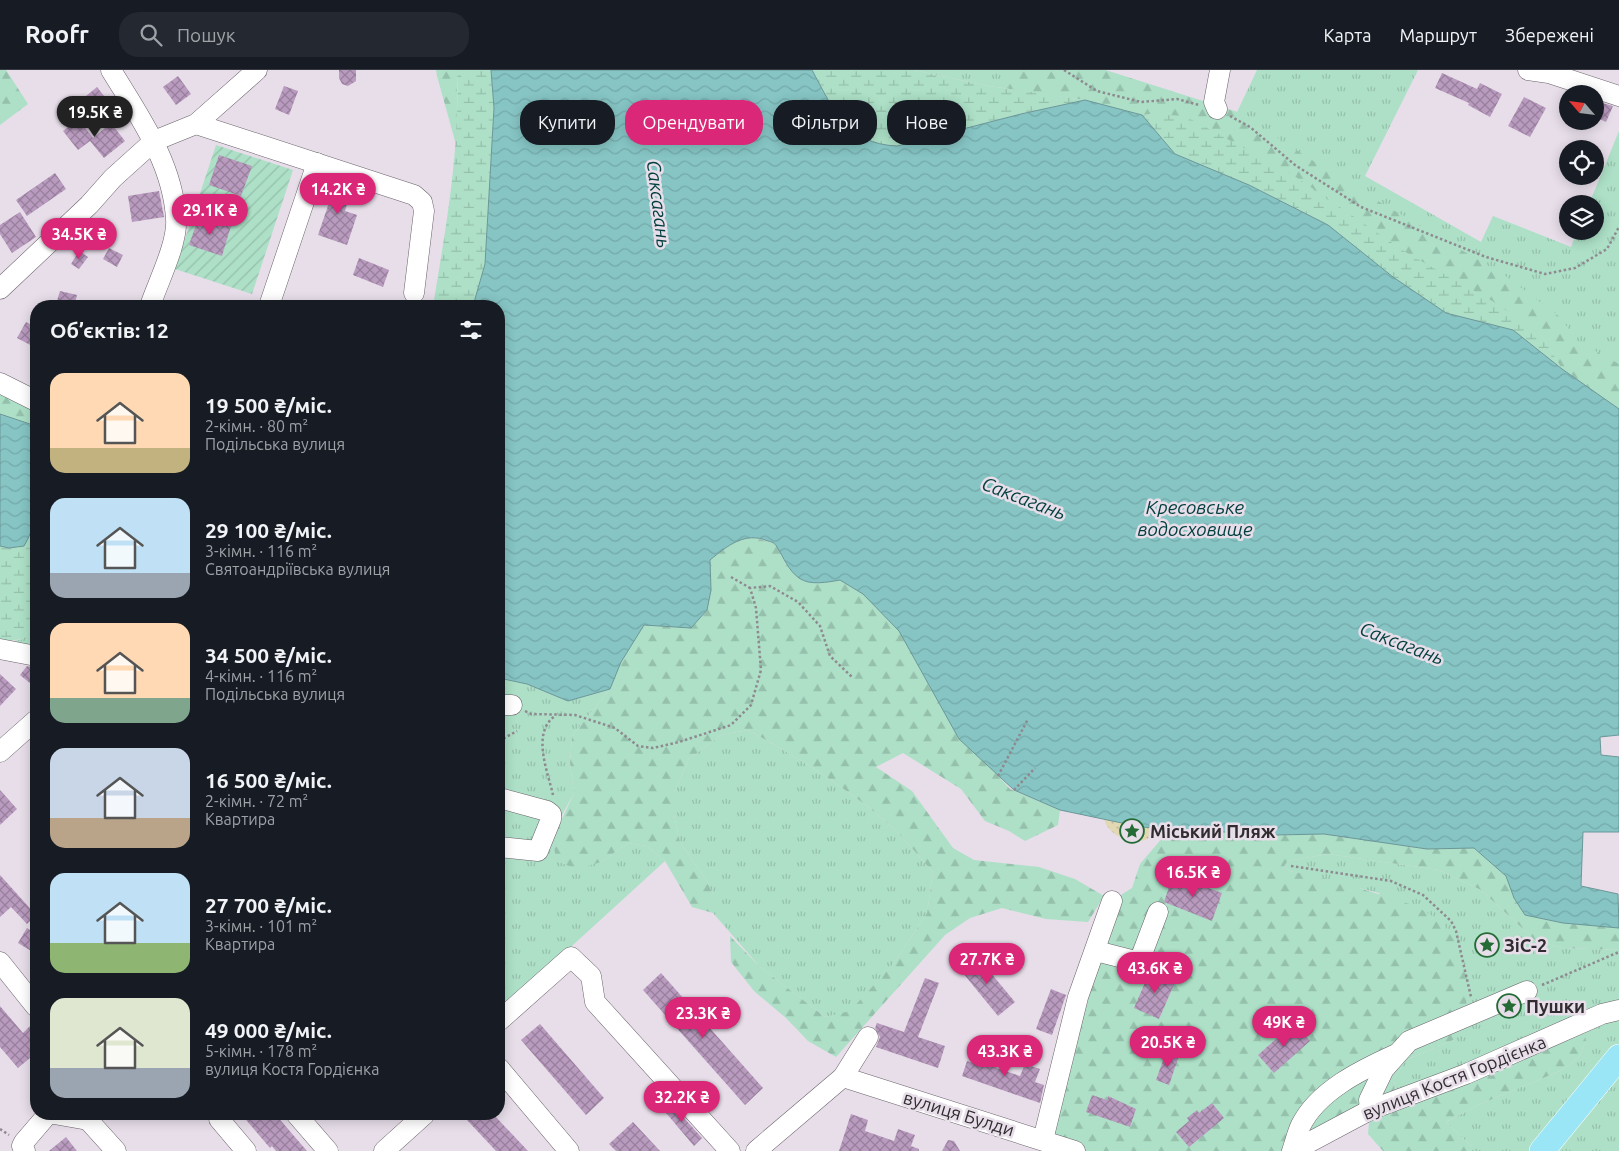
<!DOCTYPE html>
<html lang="uk">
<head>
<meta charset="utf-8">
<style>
  body { margin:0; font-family:Ubuntu,sans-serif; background:#242831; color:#f1f3f6; height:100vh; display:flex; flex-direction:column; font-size:19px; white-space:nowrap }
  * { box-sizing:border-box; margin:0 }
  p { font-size:16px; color:#9ea1a6 }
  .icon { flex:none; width:28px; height:28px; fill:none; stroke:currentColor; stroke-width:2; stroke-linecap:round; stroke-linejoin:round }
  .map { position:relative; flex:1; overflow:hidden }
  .details { position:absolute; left:30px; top:230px; width:475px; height:820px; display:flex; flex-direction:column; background:#171b24; border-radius:20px; box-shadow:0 2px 12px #0003 }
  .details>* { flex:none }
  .top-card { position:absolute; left:520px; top:30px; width:475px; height:45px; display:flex; gap:10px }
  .needle { width:32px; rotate:298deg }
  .buttons { position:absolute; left:1559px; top:15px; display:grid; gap:10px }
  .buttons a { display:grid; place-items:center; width:45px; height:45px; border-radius:50%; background:#171b24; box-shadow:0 2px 12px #0003; font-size:25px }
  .price { position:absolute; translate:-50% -42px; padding:0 11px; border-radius:18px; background:#db2777; color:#fff; font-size:16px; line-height:32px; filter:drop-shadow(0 1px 2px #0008) }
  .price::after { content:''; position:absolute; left:50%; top:30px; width:15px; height:11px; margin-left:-8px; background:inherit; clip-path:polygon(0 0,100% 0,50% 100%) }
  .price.selected { background:#222; color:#fff }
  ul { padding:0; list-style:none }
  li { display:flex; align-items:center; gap:15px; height:125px; padding:0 20px }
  li span { display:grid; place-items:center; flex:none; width:140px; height:100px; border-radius:15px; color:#555 }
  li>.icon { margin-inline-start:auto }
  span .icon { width:60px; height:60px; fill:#fffc; stroke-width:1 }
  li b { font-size:21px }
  h2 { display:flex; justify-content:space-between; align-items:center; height:60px; padding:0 20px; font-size:21px }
  .chip { padding:0 18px; border-radius:20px; background:#171b24; box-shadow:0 2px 12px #0003; font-size:18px; line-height:45px }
  .chip.selected { background:#db2777; color:#fff }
  header { display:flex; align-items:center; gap:30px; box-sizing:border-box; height:70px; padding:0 25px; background:#171b24; border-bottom:1px solid #363941 }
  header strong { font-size:24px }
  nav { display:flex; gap:28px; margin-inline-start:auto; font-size:18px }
  .search { width:350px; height:45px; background:#242831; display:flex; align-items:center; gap:12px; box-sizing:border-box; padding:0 18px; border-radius:20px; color:#9ea1a6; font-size:19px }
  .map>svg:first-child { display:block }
  .grass { fill:url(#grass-tufts) }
  .forest { fill:url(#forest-firs) }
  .wetland { fill:url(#wetland-marsh) }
  .sand { fill:url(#sand-dots) }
  .garden { fill:url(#garden-furrows) }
  .water { fill:url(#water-waves); stroke:#6c9798 }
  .building { fill:url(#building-cross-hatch) }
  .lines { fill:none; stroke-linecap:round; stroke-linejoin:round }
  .minor-casing { stroke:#69616a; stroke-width:21 }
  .major-casing { stroke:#fff; stroke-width:26 }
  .path { stroke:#8f8990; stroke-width:2.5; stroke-dasharray:2.5 2.5; stroke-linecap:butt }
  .minor { stroke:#fff; stroke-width:20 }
  .major { stroke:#9ae6f7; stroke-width:25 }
  .labels { text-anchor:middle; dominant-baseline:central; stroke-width:5; stroke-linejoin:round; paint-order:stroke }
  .poi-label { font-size:18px; font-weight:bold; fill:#302c30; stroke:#e7dee9; text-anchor:start }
  .street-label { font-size:18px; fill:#302c30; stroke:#e7dee9 }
  .water-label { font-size:19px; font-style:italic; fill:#003e3e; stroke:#e7dee9 }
</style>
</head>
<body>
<header>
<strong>Roofr</strong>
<div class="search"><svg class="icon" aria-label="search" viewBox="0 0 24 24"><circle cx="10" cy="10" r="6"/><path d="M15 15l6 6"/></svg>Пошук</div>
<nav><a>Карта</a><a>Маршрут</a><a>Збережені</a></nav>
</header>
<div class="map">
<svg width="1619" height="1081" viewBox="0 0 1619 1081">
  <defs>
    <pattern id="grass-tufts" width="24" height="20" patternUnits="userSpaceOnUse" patternTransform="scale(1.25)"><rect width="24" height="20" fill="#ade0c7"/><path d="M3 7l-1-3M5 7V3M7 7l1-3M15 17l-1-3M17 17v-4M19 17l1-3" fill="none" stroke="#95c0ab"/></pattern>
    <pattern id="forest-firs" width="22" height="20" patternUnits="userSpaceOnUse" patternTransform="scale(1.25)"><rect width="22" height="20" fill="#ade0c7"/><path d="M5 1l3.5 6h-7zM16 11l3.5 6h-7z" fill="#95c0ab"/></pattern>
    <pattern id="wetland-marsh" width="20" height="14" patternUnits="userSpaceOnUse" patternTransform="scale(1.25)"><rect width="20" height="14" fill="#ade0c7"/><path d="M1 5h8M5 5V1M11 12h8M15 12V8" fill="none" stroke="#95c0ab"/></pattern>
    <pattern id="sand-dots" width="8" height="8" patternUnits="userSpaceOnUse" patternTransform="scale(1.25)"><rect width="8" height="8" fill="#e2d8b3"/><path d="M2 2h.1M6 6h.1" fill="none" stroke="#c2ba9a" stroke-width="1.8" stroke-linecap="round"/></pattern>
    <pattern id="garden-furrows" width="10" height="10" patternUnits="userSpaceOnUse" patternTransform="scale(1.25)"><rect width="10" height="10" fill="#ade0c7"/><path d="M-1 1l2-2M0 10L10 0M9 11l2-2" fill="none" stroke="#95c0ab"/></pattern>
    <pattern id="water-waves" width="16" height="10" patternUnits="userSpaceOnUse" patternTransform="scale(1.25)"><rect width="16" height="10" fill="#86c5c4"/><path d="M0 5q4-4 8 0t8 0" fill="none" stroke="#74a9a9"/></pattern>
    <pattern id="building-cross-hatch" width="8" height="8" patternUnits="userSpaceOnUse" patternTransform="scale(1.25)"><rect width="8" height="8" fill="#ba9bc0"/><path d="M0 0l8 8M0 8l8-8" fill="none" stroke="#987f9c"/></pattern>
  </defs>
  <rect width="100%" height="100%" fill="#e7dee9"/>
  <g class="grass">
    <polygon points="914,0 1105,0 1237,42 1257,0 1418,0 1365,106 1481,172 1493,146 1571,177 1577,161 1595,161 1595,134 1589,134 1619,61 1619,339 1562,299 1542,266 1153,44 1142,45 1085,30 983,15"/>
    <polygon points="36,551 36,586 5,573 23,569"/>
    <polygon points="499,608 527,614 568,631 610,619 572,666 570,693 574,723 561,747 601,792 628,773 647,776 665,791 505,937 499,931"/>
    <path d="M748,660c51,28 103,60 146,99 14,13 26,29 39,43l-6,41 -33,50 -44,49 -25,5 -65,-50 -47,-54v-19l-6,-13 -27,-39 -6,-27v-22l15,-34 32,-24z"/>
    <polygon points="1328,784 1439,800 1481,820 1536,871 1562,878 1619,880 1619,1081 1472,1081 1472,1077 1446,1052 1478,1035 1560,1001 1579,987 1586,971 1395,1029 1394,1009 1406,990 1453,970 1379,823 1290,801 1284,796 1288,791"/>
  </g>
  <g class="forest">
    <polygon points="0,0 6,0 28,34 0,55"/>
    <polygon points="436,0 457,0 457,78 437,6"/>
    <polygon points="1007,0 1105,0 1237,42 1354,117 1504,205 1560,247 1577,271 1619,294 1619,339 1562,299 1542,266 1492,231 1153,44 1142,45 1085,30 1009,19 1003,5"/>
    <polygon points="0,310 36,336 36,356 0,344"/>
    <path d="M750,466l26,8 10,20 34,19 20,-3 23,14 36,37 60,108 25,21 26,29 50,21 -2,15 -33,16 -16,-10 -24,-10 -24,-32 -58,-36 -27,14 36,24 41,57 21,12 65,7 36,12 29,17 -16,26 -42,-3 -44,-11 -32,10 -25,17 -109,122 -28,-16 -22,-23 -32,-27 -23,-29 -1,-26 30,31 65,50 25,-6 44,-48 33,-50 6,-41c-13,-14 -25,-30 -39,-43 -43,-39 -95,-71 -146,-99l-27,5 -32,24 -15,34v22l6,27 27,39 6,13v19l-21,-6 -27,-46 -18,-15 -19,-3 -27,19 -24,7 -21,-8 -3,-23 21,-45 -4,-30 2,-27 38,-47 11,-27 23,-37 47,2 20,-37 -1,-30 19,-15z"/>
    <polygon points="1170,759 1274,765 1324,764 1427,779 1474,778 1506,806 1514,828 1525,845 1563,853 1619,858 1619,880 1562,878 1536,871 1481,820 1439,800 1328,784 1288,791 1284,796 1290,801 1337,811 1416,836 1442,852 1459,878 1467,905 1466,946 1453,970 1406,990 1394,1009 1395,1029 1581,954 1586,971 1579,987 1560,1001 1478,1035 1446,1052 1472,1077 1472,1081 1383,1081 1368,1064 1370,1041 1293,1081 1075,1081 1043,1070 1116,828 1132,818 1140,794"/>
  </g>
  <g class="wetland">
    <path d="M457,0h34l3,38 -9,156 -12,42h-40c13,-79 27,-156 24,-236z"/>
    <path d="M812,0h102l69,15 102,15 -64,14 -124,32c-50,-2 -64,-36 -85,-76z"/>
    <polygon points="1153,44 1185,46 1290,103 1407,183 1492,231 1542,266 1562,299 1513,260 1446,243 1393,207 1328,155 1249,115 1175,84 1142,45"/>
    <polygon points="36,444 36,551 23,569 0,572 0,476 9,478 33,461"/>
  </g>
  <path class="sand" d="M1104,749l52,9c-3,5 -5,10 -11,12 -16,4 -37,-5 -41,-21z"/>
  <polygon class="garden" points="216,75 293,100 252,224 175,199"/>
  <g class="water">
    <path d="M491,0h321c21,39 35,74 85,76l124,-32 64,-14 57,15 33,39 74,31 79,40 65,52 53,36 67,17 49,39 57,40v326l-19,2 1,18 18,2v75h-36l-2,54 37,8 1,34 -56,-5 -38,-8 -11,-17 -8,-22 -32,-28 -47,1 -103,-15 -50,1 -133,-8 -81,-17 -46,-20 -55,-51 -60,-108 -36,-37 -23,-14c-12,2 -30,6 -41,-2 -11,-8 -15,-20 -22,-31 -2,-4 -5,-5 -9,-6 -23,-10 -41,5 -58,19l1,30 -4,20 -16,18 -47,-3 -23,37 -11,27 -42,12 -41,-17 -28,-6v-372h-26l12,-42 9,-156z"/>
    <path d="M0,344l36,12c0,39 9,86 -12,120l-15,2 -9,-2z"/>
  </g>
  <g class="building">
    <polygon points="339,0 356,0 356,11 348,16 342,14 339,8"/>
    <polygon points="1442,3 1477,19 1480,13 1502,24 1490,47 1468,35 1469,33 1435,18"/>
    <polygon points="178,6 191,24 176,35 163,17"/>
    <polygon points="284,16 298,21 289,45 275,39"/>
    <polygon points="97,17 104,26 93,34 86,26"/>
    <polygon points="1524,27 1546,38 1530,67 1508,56"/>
    <polygon points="1595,31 1613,36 1606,52 1595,47"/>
    <polygon points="78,49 93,68 111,53 125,71 104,88 90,71 78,80 63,61"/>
    <polygon points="219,85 252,96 241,126 209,115"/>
    <polygon points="55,103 66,119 27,146 16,130"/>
    <polygon points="333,111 352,117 345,141 357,145 347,175 318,165 332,124 329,123"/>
    <polygon points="159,121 164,147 132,152 128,126"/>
    <polygon points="20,142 36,167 12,183 0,164 0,155"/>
    <polygon points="199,146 231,156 222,186 189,175"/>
    <polygon points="109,178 123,185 117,197 103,189"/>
    <polygon points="79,181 88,187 79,199 71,194"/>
    <polygon points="359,188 389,200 383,217 353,205"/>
    <polygon points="60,221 77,225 74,236 56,234"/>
    <polygon points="26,252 36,257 36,278 17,268"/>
    <polygon points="27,596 36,598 36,618 20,605"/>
    <polygon points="0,604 16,619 0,636"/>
    <polygon points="0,720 17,739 0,755"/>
    <polygon points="0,805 36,845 27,854 11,837 0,847"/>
    <polygon points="1173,805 1222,823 1212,851 1164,832"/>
    <polygon points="27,858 36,864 36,884 18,873"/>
    <polygon points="975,884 1015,932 998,946 958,897"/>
    <polygon points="1151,899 1176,910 1159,949 1134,938"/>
    <polygon points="661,903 763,1018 745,1035 643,920"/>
    <polygon points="925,908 939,913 918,967 945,976 938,998 876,977 880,967 875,958 877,953 904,962"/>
    <polygon points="1051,919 1066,925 1052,965 1036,959"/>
    <polygon points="0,936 23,963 31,955 36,961 36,983 18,998 0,977"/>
    <polygon points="1294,953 1310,971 1274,1003 1258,985"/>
    <polygon points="540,954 604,1028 586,1045 521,970"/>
    <polygon points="982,978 1000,984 996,998 1020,1006 1025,994 1040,999 1035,1012 1044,1015 1040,1033 962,1006 967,991 976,994"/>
    <polygon points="1166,982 1179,986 1169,1015 1156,1010"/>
    <polygon points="1092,1025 1107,1030 1108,1026 1136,1039 1130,1057 1086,1042"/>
    <polygon points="668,1030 702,1068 694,1076 661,1037"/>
    <polygon points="1212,1033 1224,1048 1189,1077 1176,1062 1189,1051 1187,1048 1197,1040 1199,1043"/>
    <polygon points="241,1044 275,1044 307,1081 276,1081 272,1076 270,1078"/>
    <polygon points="472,1044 493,1044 528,1081 496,1081 466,1049"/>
    <polygon points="851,1044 868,1050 865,1061 894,1071 898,1059 915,1065 911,1076 919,1079 919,1081 839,1081"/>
    <polygon points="633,1052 660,1081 616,1081 609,1074"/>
    <polygon points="66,1067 77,1081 49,1081"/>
    <polygon points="948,1070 954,1071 960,1081 942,1081"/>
  </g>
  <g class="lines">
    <g class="minor-casing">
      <g id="minor">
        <path d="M111,0c28,46 62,93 65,149 2,24 -18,63 -26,87"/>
        <polyline points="1528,0 1549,3 1619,26"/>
        <polyline points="1217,39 1214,32 1220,0"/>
        <polyline points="196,54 414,125 422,132 424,141 414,223"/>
        <polyline points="0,219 89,135 113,108 154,71 196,54 257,0"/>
        <polyline points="269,236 317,93"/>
        <polyline points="0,313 36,331"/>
        <polyline points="0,579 36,586"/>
        <polyline points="499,635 512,635"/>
        <polyline points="0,682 36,650"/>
        <polyline points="499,728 547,741 551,744 551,749 538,781 499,777"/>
        <polyline points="1096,881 1139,892 1158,842"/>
        <polyline points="0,892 36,937"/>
        <polyline points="499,951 571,887 591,906 595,932 730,1081"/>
        <polyline points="499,998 569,1081"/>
        <polyline points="843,1007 1075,1081"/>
        <polyline points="1370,1040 1369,1030 1384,999 1409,971 1527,921"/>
        <polyline points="54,1044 88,1050 116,1081"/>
        <polyline points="296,1044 328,1081"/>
        <polyline points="219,1049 246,1081"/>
        <polyline points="1043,1070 1078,927 1112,831"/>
        <polyline points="25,1081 22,1076 24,1072 48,1044"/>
        <polyline points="384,1081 425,1044"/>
        <polyline points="756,1081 843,1007 868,967"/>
        <path d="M1292,1081c3,-8 5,-18 9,-26 17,-34 60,-55 93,-70"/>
        <polyline points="1293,1081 1370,1040 1466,1004 1602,944 1619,940"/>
      </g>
    </g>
    <g class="major-casing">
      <polyline id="major" points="1542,1081 1619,987"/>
    </g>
    <g class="path">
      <polyline points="1064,0 1097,21 1141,32 1177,29 1199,35"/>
      <polyline points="1230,46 1250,57 1295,95 1361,137 1486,187 1545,204 1575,198 1607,179 1619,157"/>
      <polyline points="731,507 750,518"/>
      <polyline points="499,581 501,564"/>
      <polyline points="525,641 531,644 575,645 615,658 638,676 653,678 679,672 731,655 751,635 761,600 756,538 750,518 770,516 798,532 820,556 830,586 852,607"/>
      <polyline points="499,671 517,661"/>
      <polyline points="998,706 1028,649"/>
      <polyline points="1014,720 1035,698"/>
      <path d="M553,725c-5,-23 -22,-62 2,-79"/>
      <polyline points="1291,796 1391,811 1423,825 1451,851 1456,861 1471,927"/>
      <polyline points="1542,915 1619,882"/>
      <polyline points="0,1059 9,1065"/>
    </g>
    <use href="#minor" class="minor"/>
    <use href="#major" class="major"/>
  </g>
  <defs>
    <g id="sight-ring" transform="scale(1.25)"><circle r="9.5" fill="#e7dee9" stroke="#256b36" stroke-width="1.5"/><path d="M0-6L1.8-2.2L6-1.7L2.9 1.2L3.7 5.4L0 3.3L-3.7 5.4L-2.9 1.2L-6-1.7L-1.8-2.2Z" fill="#256b36"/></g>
  </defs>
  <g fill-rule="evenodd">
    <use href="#sight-ring" x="1132" y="761"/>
    <use href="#sight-ring" x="1487" y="875"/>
    <use href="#sight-ring" x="1509" y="936"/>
  </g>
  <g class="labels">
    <g class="poi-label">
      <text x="1150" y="761">Міський Пляж</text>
      <text x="1504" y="875">ЗіС-2</text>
      <text x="1526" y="936">Пушки</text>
    </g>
    <g class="street-label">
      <text transform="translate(1454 1007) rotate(-22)">вулиця Костя Гордієнка</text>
      <text transform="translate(959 1043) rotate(17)">вулиця Булди</text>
    </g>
    <g class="water-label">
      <text transform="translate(659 134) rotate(83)">Саксагань</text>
      <text transform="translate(1024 428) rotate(21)">Саксагань</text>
      <text x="1195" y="437">Кресовське<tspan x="1195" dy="22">водосховище</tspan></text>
      <text transform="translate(1402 573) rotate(21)">Саксагань</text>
    </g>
  </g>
</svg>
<div class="buttons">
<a><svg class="needle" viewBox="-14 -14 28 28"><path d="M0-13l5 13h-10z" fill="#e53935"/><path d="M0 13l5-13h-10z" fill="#9ea1a6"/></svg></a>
<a><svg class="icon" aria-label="locate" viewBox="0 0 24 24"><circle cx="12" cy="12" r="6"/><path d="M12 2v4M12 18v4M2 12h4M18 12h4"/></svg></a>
<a><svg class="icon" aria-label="layers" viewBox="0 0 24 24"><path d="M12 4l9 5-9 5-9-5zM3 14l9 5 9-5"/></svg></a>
</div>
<b class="price selected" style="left:95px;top:68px">19.5K ₴</b>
<b class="price" style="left:338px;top:145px">14.2K ₴</b>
<b class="price" style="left:210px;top:166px">29.1K ₴</b>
<b class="price" style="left:79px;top:190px">34.5K ₴</b>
<b class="price" style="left:1193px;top:828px">16.5K ₴</b>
<b class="price" style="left:987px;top:915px">27.7K ₴</b>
<b class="price" style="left:1155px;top:924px">43.6K ₴</b>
<b class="price" style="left:703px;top:969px">23.3K ₴</b>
<b class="price" style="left:1284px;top:978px">49K ₴</b>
<b class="price" style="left:1168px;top:998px">20.5K ₴</b>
<b class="price" style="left:1005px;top:1007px">43.3K ₴</b>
<b class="price" style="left:682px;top:1053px">32.2K ₴</b>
<div class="top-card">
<a class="chip">Купити</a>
<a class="chip selected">Орендувати</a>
<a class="chip">Фільтри</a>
<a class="chip">Нове</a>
</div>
<section class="details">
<h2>Об’єктів: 12<svg class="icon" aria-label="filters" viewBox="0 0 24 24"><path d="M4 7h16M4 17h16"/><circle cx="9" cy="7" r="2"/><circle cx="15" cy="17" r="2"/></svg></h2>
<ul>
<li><span style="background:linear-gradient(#ffd9b3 75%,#c2b280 0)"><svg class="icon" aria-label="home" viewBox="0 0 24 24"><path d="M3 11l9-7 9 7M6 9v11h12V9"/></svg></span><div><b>19 500 ₴/міс.</b><p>2-кімн. · 80 m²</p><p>Подільська вулиця</p></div></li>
<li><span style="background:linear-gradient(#bfe0f5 75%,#9aa5b1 0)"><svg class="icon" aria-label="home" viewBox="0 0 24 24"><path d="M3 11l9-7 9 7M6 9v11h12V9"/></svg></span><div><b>29 100 ₴/міс.</b><p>3-кімн. · 116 m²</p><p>Святоандріївська вулиця</p></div></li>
<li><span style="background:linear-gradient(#ffd9b3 75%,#7fa58c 0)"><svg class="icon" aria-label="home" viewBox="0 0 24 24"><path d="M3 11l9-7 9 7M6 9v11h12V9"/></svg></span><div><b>34 500 ₴/міс.</b><p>4-кімн. · 116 m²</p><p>Подільська вулиця</p></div></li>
<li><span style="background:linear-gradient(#c9d6e8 70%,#b9a48a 0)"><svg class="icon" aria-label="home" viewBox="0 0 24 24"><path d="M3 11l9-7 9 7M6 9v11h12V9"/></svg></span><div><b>16 500 ₴/міс.</b><p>2-кімн. · 72 m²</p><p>Квартира</p></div></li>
<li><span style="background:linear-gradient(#bfe0f5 70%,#8fb573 0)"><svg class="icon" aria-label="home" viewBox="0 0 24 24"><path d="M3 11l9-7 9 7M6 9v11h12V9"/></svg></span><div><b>27 700 ₴/міс.</b><p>3-кімн. · 101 m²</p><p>Квартира</p></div></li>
<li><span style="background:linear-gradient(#dfe7d0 70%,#9aa5b1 0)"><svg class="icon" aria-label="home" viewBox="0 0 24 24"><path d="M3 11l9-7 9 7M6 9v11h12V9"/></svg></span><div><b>49 000 ₴/міс.</b><p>5-кімн. · 178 m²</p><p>вулиця Костя Гордієнка</p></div></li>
</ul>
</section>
</div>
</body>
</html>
